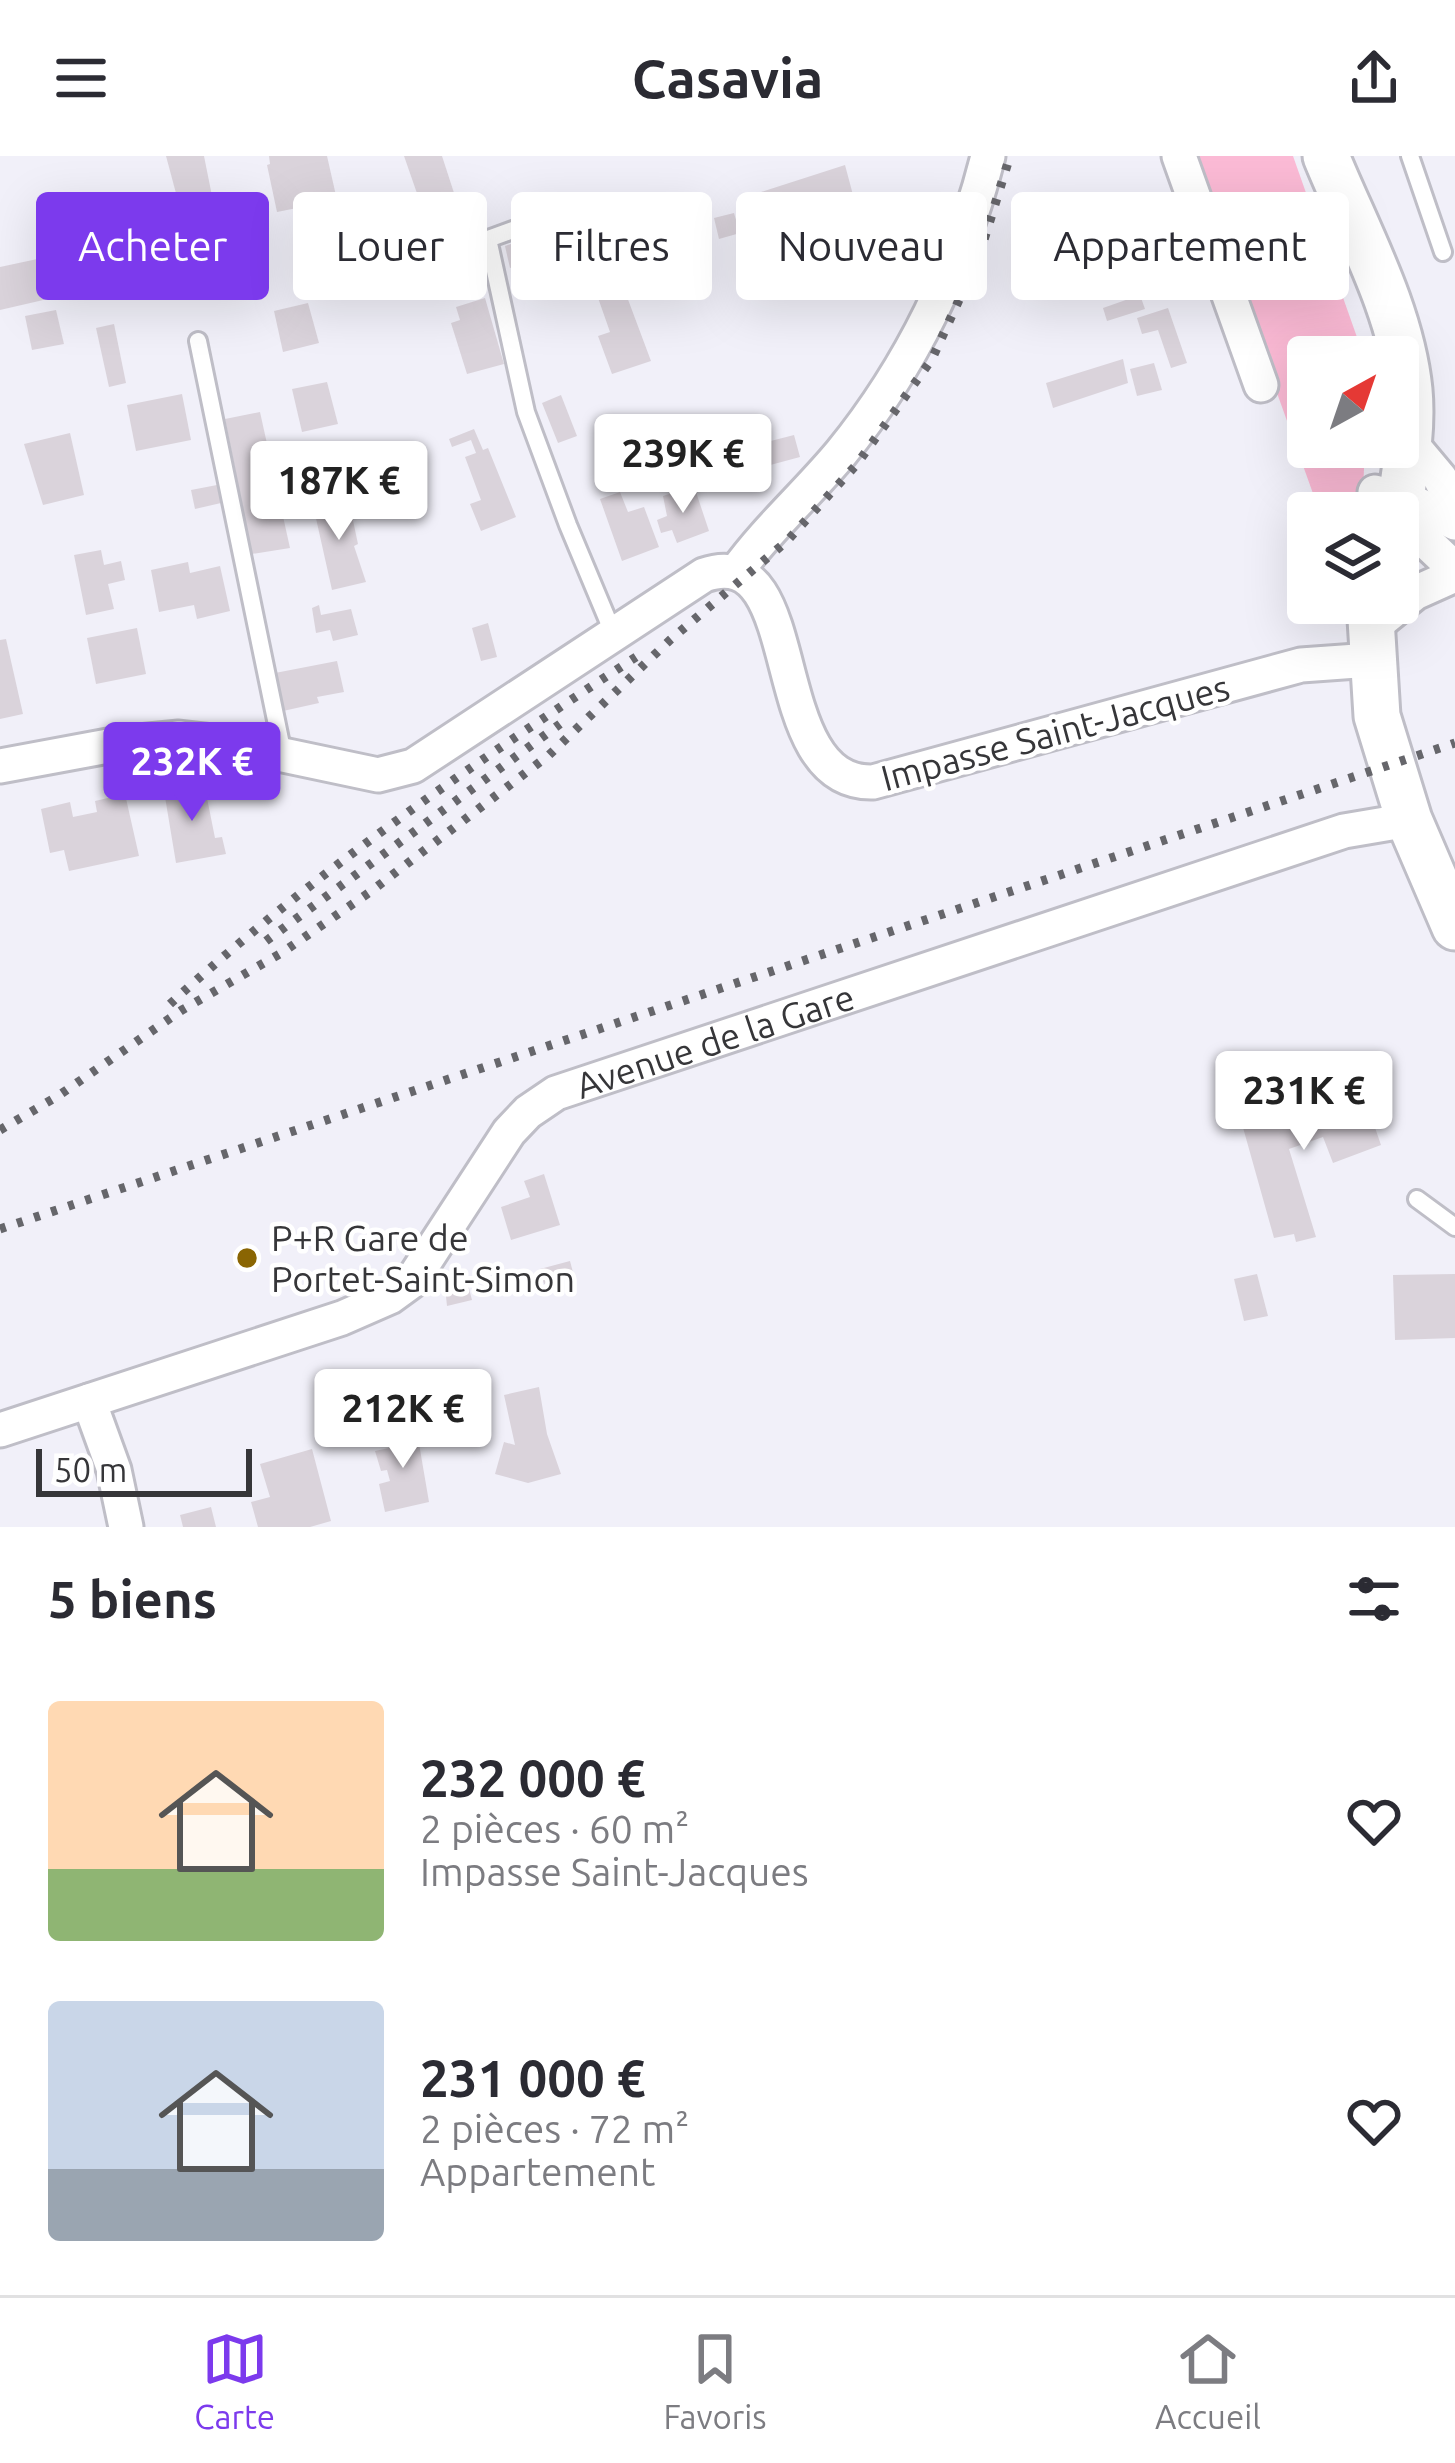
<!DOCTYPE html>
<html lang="fr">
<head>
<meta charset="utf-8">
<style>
  body { margin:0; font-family:Ubuntu,sans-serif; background:#f7f7f7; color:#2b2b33; height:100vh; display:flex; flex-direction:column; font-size:45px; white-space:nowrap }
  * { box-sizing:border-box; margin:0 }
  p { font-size:39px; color:#7c7c81 }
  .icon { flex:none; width:66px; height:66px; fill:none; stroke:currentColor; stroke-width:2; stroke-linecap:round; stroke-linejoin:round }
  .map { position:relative; height:1371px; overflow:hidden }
  .panel { display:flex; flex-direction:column; background:#fff; flex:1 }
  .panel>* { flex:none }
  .guide { position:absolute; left:36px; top:36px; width:1383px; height:108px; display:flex; gap:24px }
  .needle { width:78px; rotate:40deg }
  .tools { position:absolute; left:1287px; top:180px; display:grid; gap:24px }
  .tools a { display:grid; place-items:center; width:132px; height:132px; border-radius:12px; background:#fff; box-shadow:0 12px 48px #0002; font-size:60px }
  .scale { position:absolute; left:36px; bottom:30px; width:216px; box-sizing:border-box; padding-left:12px; border:6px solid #363639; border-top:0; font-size:33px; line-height:42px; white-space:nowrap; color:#363639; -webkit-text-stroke:9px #fff; paint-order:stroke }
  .price { position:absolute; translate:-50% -102px; padding:0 27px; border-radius:12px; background:#fff; color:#222; font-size:39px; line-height:78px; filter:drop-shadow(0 3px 6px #0008) }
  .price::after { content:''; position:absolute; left:50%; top:72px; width:36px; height:27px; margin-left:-18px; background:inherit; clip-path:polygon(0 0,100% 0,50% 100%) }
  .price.selected { background:#7c3aed; color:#fff }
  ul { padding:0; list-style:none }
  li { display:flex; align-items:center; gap:36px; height:300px; padding:0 48px }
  li span { display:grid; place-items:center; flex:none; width:336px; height:240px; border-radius:12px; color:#555 }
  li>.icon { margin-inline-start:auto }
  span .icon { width:144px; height:144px; fill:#fffc; stroke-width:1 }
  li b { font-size:51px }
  h2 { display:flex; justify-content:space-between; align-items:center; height:144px; padding:0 48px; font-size:51px }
  .pill { padding:0 42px; border-radius:12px; background:#fff; box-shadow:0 12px 48px #0002; font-size:42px; line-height:108px }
  .pill.selected { background:#7c3aed; color:#fff }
  header { display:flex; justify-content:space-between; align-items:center; height:156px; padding:0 48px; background:#fff; font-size:54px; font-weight:700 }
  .tabs { display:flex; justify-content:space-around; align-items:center; height:168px; border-top:3px solid #e1e1e2; background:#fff; font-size:33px; color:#7c7c81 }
  .tabs a { display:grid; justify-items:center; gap:6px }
  .tabs .selected { color:#7c3aed }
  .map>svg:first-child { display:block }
  .green { fill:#fbbad5 }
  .building { fill:#dad3db }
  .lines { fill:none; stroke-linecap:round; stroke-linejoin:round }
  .lane-casing { stroke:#bfbec7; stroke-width:22 }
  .street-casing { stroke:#bfbec7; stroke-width:39 }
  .secondary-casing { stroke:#bfbec7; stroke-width:51 }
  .lane { stroke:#fff; stroke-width:16 }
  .street { stroke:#fff; stroke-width:33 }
  .secondary { stroke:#fff; stroke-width:45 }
  .rail { stroke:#66666b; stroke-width:9; stroke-dasharray:6 12; stroke-linecap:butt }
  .poi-dot { fill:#8a6503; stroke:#fff; stroke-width:4.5 }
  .labels { text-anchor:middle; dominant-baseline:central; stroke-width:9; stroke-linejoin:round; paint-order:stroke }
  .street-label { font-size:36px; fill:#363639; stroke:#fff }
  .poi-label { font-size:36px; fill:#363639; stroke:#fff; text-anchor:start }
</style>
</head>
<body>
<header><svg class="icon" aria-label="menu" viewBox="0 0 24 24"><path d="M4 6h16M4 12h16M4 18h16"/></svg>Casavia<svg class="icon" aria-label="share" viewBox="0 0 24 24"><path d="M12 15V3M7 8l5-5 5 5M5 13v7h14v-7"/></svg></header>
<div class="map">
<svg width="1455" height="1371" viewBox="0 0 1455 1371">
  <rect width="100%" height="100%" fill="#f1f0f9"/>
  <polygon class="green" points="1192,0 1293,0 1364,201 1308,201 1308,291 1365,291 1362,357 1320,357"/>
  <g class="building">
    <polygon points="166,0 204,0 219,75 188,82"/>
    <polygon points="269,0 327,0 337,44 277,56 267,9 270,8"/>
    <polygon points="404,0 442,0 467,77 435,89"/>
    <polygon points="845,9 853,39 781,59 778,47 766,50 761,36"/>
    <polygon points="603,38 609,54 586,61 581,46"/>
    <polygon points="908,38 913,56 857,71 852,53"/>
    <polygon points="1137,38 1146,86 1117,93 1105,47"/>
    <polygon points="705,39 711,54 684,63 679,48"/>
    <polygon points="145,49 157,104 85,125 73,66"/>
    <polygon points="734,57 740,77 719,83 714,62"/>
    <polygon points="531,81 538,102 510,112 505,90"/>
    <polygon points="608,90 651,205 612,218 598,180 610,176 583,99"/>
    <polygon points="42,102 52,142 0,154 0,111"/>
    <polygon points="1140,139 1145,153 1107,165 1103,152"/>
    <polygon points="485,142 504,208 467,218 451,167 460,164 456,151"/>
    <polygon points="308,147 319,187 283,196 274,155"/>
    <polygon points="1168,152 1187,207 1171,212 1158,174 1142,178 1137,162"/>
    <polygon points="56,154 64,188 32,194 25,160"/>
    <polygon points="114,168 126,227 109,231 96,172"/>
    <polygon points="1123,203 1128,227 1053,252 1046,227"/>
    <polygon points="1154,207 1162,234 1137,240 1130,213"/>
    <polygon points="327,226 338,268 302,276 292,233"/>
    <polygon points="182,238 191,284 136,295 127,249"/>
    <polygon points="561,239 577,280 558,287 542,247"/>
    <polygon points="260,256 290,392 252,398 225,263"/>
    <polygon points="639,261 655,307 638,314 621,267"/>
    <polygon points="474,273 483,294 488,292 516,361 481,375 470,348 481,344 465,301 476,297 471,284 452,291 449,283"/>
    <polygon points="755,273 759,288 794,279 800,301 730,320 724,298 741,293 737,277"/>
    <polygon points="70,277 84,339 43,349 24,288"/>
    <polygon points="217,329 221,347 195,353 191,334"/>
    <polygon points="685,333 687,340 696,336 709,375 677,387 672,374 661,377 657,364 667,360 663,340"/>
    <polygon points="620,336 628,356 644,351 659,391 622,405 600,343"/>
    <polygon points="348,341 358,388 354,390 366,426 332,434 313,349"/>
    <polygon points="101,394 104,409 121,405 125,424 108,428 114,453 86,459 74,399"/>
    <polygon points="188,406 190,417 220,410 230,455 197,463 194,449 159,456 151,414"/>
    <polygon points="319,449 321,459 351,453 358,479 333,485 330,474 316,477 312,452"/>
    <polygon points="488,467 497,501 481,505 472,472"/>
    <polygon points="137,472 146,518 96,528 87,482"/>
    <polygon points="6,483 23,558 0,563 0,484"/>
    <polygon points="337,505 344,536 317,541 319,547 283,555 275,517"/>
    <polygon points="204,627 215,682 222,681 226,698 176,707 164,635"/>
    <polygon points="125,638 139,700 69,715 64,694 50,697 41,653 70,646 73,661 97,656 95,645"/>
    <polygon points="1362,934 1381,989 1333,1007 1323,981 1289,993 1316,1081 1296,1086 1294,1078 1274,1082 1242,968 1310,945 1312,950"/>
    <polygon points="544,1018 560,1069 511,1084 501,1051 530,1041 524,1025"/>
    <polygon points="570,1105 574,1120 544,1128 540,1113"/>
    <polygon points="1257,1118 1268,1160 1244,1165 1234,1123"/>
    <polygon points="1455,1118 1455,1182 1395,1184 1393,1119"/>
    <polygon points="467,1125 472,1144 447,1150 445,1131"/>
    <polygon points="539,1231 547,1278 561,1318 528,1327 495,1318 504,1286 515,1289 504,1239"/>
    <polygon points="416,1270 429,1346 385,1356 379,1328 390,1325 387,1314 381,1315 375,1295 389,1292 386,1278"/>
    <polygon points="312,1293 331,1365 310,1371 258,1371 251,1346 270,1341 260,1308"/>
    <polygon points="211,1351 216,1371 183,1371 180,1359"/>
  </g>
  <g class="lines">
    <g class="lane-casing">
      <g id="lane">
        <polyline points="1410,0 1443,96"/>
        <polyline points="546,62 488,83 526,256 568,369 614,479"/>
        <polyline points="198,185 283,598"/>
        <polyline points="1417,1043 1455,1071"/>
      </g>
    </g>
    <g class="street-casing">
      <g id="street">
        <polyline points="1179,0 1261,229"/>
        <polyline points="1409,285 1440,322 1455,352"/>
        <polyline points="1375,336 1417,348 1455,367"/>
        <polyline points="1398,359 1455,413"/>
        <path d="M736,416c31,-43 71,-78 105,-119 70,-86 120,-189 147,-297"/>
        <polyline points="1373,471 1415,437 1455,419"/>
        <path d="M0,610l119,-22 60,-6 52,6 147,31 35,-9 291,-191c107,-37 56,210 169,207l428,-117 70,-5"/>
        <polyline points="89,1245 114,1314 126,1371"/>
        <path id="s1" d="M0,1274l342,-112 48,-21 22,-16 97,-149 19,-20 28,-19 788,-262 65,-11"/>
      </g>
    </g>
    <g class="secondary-casing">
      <g id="secondary">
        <path d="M1326,0c30,74 75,153 83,234 4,42 -5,86 -11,128"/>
        <polyline points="1370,447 1377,560 1409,664 1455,771"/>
      </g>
    </g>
    <use href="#lane" class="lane"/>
    <use href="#street" class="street"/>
    <use href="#secondary" class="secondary"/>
    <g class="rail">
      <polyline points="266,785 560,568"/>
      <path d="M170,848c143,-131 304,-241 466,-347"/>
      <polyline points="0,974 58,940 182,854 283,796 370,736 549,599 670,484 787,385 857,308 932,203 979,100 1010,0"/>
      <polyline points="0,1073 1455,587"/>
    </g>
  </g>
  <circle class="poi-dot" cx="247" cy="1102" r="12"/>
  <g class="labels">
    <g class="street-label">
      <text transform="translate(1055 576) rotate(-15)">Impasse Saint-Jacques</text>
      <text stroke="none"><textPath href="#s1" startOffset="846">Avenue de la Gare</textPath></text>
    </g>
    <g class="poi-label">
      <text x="271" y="1081">P+R Gare de<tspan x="271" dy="41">Portet-Saint-Simon</tspan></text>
    </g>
  </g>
</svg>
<div class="tools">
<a><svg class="needle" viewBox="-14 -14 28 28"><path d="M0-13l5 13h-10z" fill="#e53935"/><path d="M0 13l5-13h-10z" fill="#7c7c81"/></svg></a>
<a><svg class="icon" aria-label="layers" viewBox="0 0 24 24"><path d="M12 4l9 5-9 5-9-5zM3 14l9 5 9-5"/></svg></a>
</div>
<div class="scale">50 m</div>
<b class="price" style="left:683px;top:360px">239K €</b>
<b class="price" style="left:339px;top:387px">187K €</b>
<b class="price selected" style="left:192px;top:668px">232K €</b>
<b class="price" style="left:1304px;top:997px">231K €</b>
<b class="price" style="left:403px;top:1315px">212K €</b>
<div class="guide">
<a class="pill selected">Acheter</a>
<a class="pill">Louer</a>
<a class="pill">Filtres</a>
<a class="pill">Nouveau</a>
<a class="pill">Appartement</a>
</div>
</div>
<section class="panel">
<h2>5 biens<svg class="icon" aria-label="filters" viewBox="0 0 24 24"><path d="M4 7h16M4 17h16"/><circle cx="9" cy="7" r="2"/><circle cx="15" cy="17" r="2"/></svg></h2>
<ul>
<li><span style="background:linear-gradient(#ffd9b3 70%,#8fb573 0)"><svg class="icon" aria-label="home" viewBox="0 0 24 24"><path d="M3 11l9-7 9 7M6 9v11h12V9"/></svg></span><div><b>232 000 €</b><p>2 pièces · 60 m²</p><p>Impasse Saint-Jacques</p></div><svg class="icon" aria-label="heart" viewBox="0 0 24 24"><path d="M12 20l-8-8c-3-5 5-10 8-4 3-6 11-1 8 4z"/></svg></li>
<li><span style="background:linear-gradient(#c9d6e8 70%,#9aa5b1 0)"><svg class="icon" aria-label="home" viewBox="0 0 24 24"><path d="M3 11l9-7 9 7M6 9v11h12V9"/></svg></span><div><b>231 000 €</b><p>2 pièces · 72 m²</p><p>Appartement</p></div><svg class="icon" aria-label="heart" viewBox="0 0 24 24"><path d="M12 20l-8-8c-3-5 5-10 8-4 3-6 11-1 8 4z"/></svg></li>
</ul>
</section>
<nav class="tabs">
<a class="selected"><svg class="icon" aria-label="map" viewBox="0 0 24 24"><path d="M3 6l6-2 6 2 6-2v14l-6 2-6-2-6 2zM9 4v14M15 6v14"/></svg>Carte</a>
<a><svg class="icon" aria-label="saved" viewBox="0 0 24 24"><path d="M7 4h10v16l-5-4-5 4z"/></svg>Favoris</a>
<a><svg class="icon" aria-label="home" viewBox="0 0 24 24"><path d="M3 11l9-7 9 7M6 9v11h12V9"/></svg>Accueil</a>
</nav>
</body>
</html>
